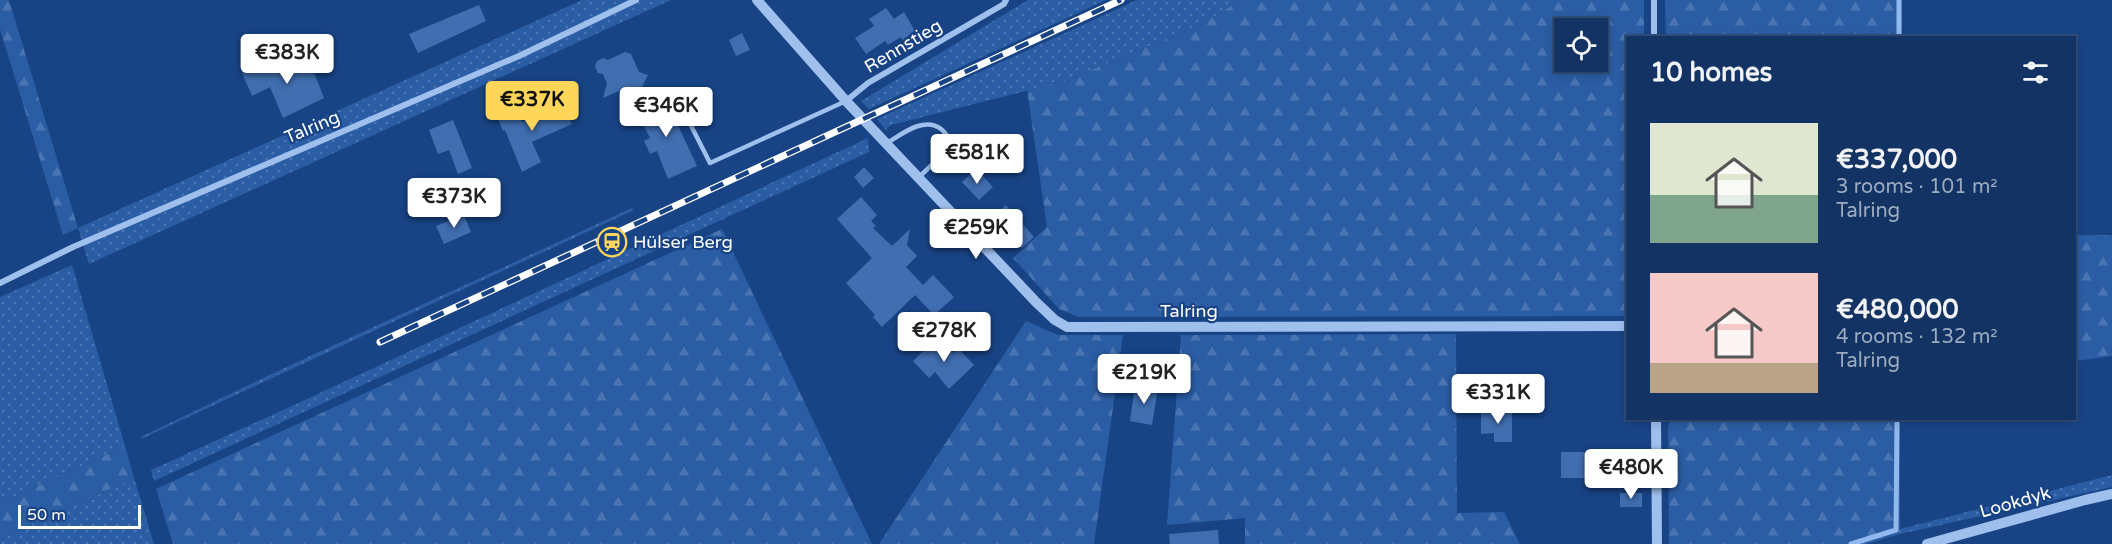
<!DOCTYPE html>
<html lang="en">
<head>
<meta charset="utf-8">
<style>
  body { margin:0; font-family:"Varela Round",sans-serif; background:#1b3b6a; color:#f1f3f6; height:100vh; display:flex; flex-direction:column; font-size:22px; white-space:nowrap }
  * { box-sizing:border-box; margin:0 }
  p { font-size:20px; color:#9caabf }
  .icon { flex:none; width:33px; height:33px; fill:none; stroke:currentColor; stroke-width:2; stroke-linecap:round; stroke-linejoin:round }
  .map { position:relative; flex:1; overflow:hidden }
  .side { position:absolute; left:1626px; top:36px; width:450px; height:384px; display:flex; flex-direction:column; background:#123364; border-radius:0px; box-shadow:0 3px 9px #0003,0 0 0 2px #314e78 }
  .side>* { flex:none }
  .controls { position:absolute; left:1554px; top:18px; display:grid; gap:12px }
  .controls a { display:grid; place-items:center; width:54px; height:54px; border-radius:0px; background:#123364; box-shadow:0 3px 9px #0003,0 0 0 2px #314e78; font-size:30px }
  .scale { position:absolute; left:18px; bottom:15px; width:123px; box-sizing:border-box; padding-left:6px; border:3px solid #fff; border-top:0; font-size:16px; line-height:21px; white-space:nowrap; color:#fff; -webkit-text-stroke:4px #184486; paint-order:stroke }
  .price { position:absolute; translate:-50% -51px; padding:0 14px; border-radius:6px; background:#fff; color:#222; font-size:20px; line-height:39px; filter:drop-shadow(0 2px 3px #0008) }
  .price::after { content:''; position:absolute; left:50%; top:36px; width:18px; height:14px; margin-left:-9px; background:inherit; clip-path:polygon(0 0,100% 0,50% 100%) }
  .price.current { background:#ffd65a; color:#111 }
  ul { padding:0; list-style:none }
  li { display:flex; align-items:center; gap:18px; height:150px; padding:0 24px }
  li span { display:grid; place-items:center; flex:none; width:168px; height:120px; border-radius:0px; color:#555 }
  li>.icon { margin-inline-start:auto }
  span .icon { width:72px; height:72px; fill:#fffc; stroke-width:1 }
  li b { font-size:26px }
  h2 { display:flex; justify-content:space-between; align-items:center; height:72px; padding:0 24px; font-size:26px }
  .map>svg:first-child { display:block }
  .grass { fill:url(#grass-dots) }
  .forest { fill:url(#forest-firs); fill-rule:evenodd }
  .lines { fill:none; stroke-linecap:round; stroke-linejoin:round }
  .stream { stroke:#91b9ef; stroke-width:5 }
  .building { fill:#416eb0 }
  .service { stroke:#9fbfed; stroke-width:4.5 }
  .minor { stroke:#9fbfed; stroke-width:6 }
  .tertiary { stroke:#9fbfed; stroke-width:10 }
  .rail-casing { stroke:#fff; stroke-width:7 }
  .rail { stroke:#184486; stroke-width:4.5; stroke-dasharray:14; stroke-linecap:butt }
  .labels { text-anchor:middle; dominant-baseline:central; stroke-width:4.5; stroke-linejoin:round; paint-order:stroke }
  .street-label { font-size:18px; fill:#fff; stroke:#184486 }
  .poi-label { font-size:18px; fill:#fff; stroke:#184486; text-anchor:start }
</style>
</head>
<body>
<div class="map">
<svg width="2112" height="544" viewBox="0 0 2112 544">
  <defs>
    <pattern id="grass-dots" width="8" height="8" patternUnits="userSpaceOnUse" patternTransform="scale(1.5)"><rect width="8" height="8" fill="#2b5da4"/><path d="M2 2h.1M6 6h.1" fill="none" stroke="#4b75b2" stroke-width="1.8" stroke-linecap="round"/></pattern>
    <pattern id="forest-firs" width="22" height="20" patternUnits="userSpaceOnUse" patternTransform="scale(1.5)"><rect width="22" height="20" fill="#2b5da4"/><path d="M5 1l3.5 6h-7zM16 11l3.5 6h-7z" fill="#4b75b2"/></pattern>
  </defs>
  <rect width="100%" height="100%" fill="#184486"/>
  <g class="grass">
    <polygon points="582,0 671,0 89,264 78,228"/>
    <polygon points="1028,0 1106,0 869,109 861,101"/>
    <polygon points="1137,0 1241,0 1202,24 1065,81 891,125 886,130 877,119"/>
    <polygon points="868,138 869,152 154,481 151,470 294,405"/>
    <polygon points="632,208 634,210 141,439 141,437 280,370"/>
    <polygon points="72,265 125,446 0,503 0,297"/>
    <polygon points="2112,475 2112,487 1900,534 1866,544 1853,544 1900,529"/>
    <polygon points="134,478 154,544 0,544 0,539"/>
  </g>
  <g class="forest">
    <polygon points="0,0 9,0 78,228 63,235 0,29"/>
    <path d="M1241,0h403v37l-16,1 -1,278 -548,1 -20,-8 -46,-51 34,-31 -20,-137 38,-9 137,-57zM1564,28h34v34h-34z"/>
    <polygon points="1665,0 1902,0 1902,37 1666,37"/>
    <polygon points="722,229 872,544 173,544 156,489"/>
    <polygon points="2075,235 2112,235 2112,356 2075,361"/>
    <polygon points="1026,321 1058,335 1123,335 1094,544 879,544"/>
    <polygon points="1456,334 1457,513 1504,512 1520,544 1245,544 1245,518 1167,525 1181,335"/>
    <polygon points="1670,419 1900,419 1900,529 1853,544 1669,544 1668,428"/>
    <polygon points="125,446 134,478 0,539 0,503"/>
  </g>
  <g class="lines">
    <g class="stream">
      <polyline points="1899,38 1899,0"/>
      <polyline points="1851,544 1896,530 1897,418"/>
    </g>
  </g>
  <g class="building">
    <polygon points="479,5 486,21 418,53 409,34"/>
    <polygon points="886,8 894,19 904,12 915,31 902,40 901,37 888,45 885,41 866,54 855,38 874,26 869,19"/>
    <polygon points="742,33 750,50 736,56 729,40"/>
    <polygon points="625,52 631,54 639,72 648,75 630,110 621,90 603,98 607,84 603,74 598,73 595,66 597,61 603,58 608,60"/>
    <polygon points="307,55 324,98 283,118 270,87 252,96 242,73 265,63 270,73"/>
    <polygon points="665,98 697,166 668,179 657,151 650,154 644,141 650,138 636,110"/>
    <polygon points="563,103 572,124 532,142 541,162 522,172 505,130 503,131 497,116 515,107 522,122"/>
    <polygon points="453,120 472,168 458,174 449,150 438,154 429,130"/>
    <polygon points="864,167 874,178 863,188 854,177"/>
    <polygon points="976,169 993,187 979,200 962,182"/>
    <polygon points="861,197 877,215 871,221 876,226 873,228 892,246 910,229 907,245 917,256 906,267 923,285 933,275 954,297 934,315 915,295 882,327 873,317 875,315 846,283 872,258 837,219"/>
    <polygon points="1006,205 1034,237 1022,248 993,217"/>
    <polygon points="464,215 471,232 444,244 436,226"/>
    <polygon points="939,336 953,353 958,348 974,365 949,389 935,372 929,378 913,361"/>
    <polygon points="1151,384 1157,394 1152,425 1130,421 1135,387 1147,388"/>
    <polygon points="1481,411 1512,411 1512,442 1494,442 1494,433 1481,434"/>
    <polygon points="1561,452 1597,452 1597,459 1602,459 1602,478 1561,478"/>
    <rect x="1620" y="493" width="22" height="14"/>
    <polygon points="1218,530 1219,544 1170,544 1169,534"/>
  </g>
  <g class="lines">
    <g class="service">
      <polyline points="677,98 710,163 846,101"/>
      <path d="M887,143c15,-9 37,-27 54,-14 5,4 9,11 13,15l-35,33"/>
    </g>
    <g class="minor">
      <polyline points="1654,0 1654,38"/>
      <polyline points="846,101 868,83 1004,4 1006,0"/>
      <polyline points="0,283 73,247 519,56 636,0"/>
    </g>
    <g class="tertiary">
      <polyline points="757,0 846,101 1035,301 1055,320 1067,327 1628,326"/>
      <polyline points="1656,418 1657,544"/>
      <polyline points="1927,544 2085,500 2112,494"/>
    </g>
    <g class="rail-casing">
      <polyline id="rail" points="380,342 1121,0"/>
    </g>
    <use href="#rail" class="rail"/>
  </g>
  <defs>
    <g id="station-ring" transform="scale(1.5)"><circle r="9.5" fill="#184486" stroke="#ffd65a" stroke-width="1.5"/><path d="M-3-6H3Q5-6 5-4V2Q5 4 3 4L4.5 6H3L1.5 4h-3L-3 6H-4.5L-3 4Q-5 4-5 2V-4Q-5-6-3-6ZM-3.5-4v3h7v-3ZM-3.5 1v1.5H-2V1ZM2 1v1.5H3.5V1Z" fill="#ffd65a"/></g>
  </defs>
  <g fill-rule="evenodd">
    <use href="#station-ring" x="612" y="242"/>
  </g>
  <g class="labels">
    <g class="street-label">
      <text transform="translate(903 46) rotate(-31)">Rennstieg</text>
      <text transform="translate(312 127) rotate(-23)">Talring</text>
      <text x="1189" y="311">Talring</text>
      <text transform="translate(2015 502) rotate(-16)">Lookdyk</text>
    </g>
    <g class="poi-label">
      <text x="633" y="242">Hülser Berg</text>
    </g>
  </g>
</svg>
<div class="controls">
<a><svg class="icon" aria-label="locate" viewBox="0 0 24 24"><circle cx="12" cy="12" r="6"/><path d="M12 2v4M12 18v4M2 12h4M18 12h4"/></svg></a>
</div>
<div class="scale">50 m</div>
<b class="price" style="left:287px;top:85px">€383K</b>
<b class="price current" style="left:532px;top:132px">€337K</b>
<b class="price" style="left:666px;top:138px">€346K</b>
<b class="price" style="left:977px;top:185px">€581K</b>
<b class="price" style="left:454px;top:229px">€373K</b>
<b class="price" style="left:976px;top:260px">€259K</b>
<b class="price" style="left:944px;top:363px">€278K</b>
<b class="price" style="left:1144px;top:405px">€219K</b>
<b class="price" style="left:1498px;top:425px">€331K</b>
<b class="price" style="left:1631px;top:500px">€480K</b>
<section class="side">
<h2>10 homes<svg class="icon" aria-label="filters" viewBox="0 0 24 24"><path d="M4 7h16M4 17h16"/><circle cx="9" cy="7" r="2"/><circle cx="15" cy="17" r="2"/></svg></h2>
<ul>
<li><span style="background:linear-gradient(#dfe7d0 60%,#7fa58c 0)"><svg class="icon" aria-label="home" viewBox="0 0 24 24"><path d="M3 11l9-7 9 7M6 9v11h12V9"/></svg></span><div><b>€337,000</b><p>3 rooms · 101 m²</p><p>Talring</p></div></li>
<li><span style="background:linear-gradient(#f6c9c9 75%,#b9a48a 0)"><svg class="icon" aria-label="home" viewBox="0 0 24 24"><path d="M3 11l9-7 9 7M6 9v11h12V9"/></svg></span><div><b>€480,000</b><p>4 rooms · 132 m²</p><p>Talring</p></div></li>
</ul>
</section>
</div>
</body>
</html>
